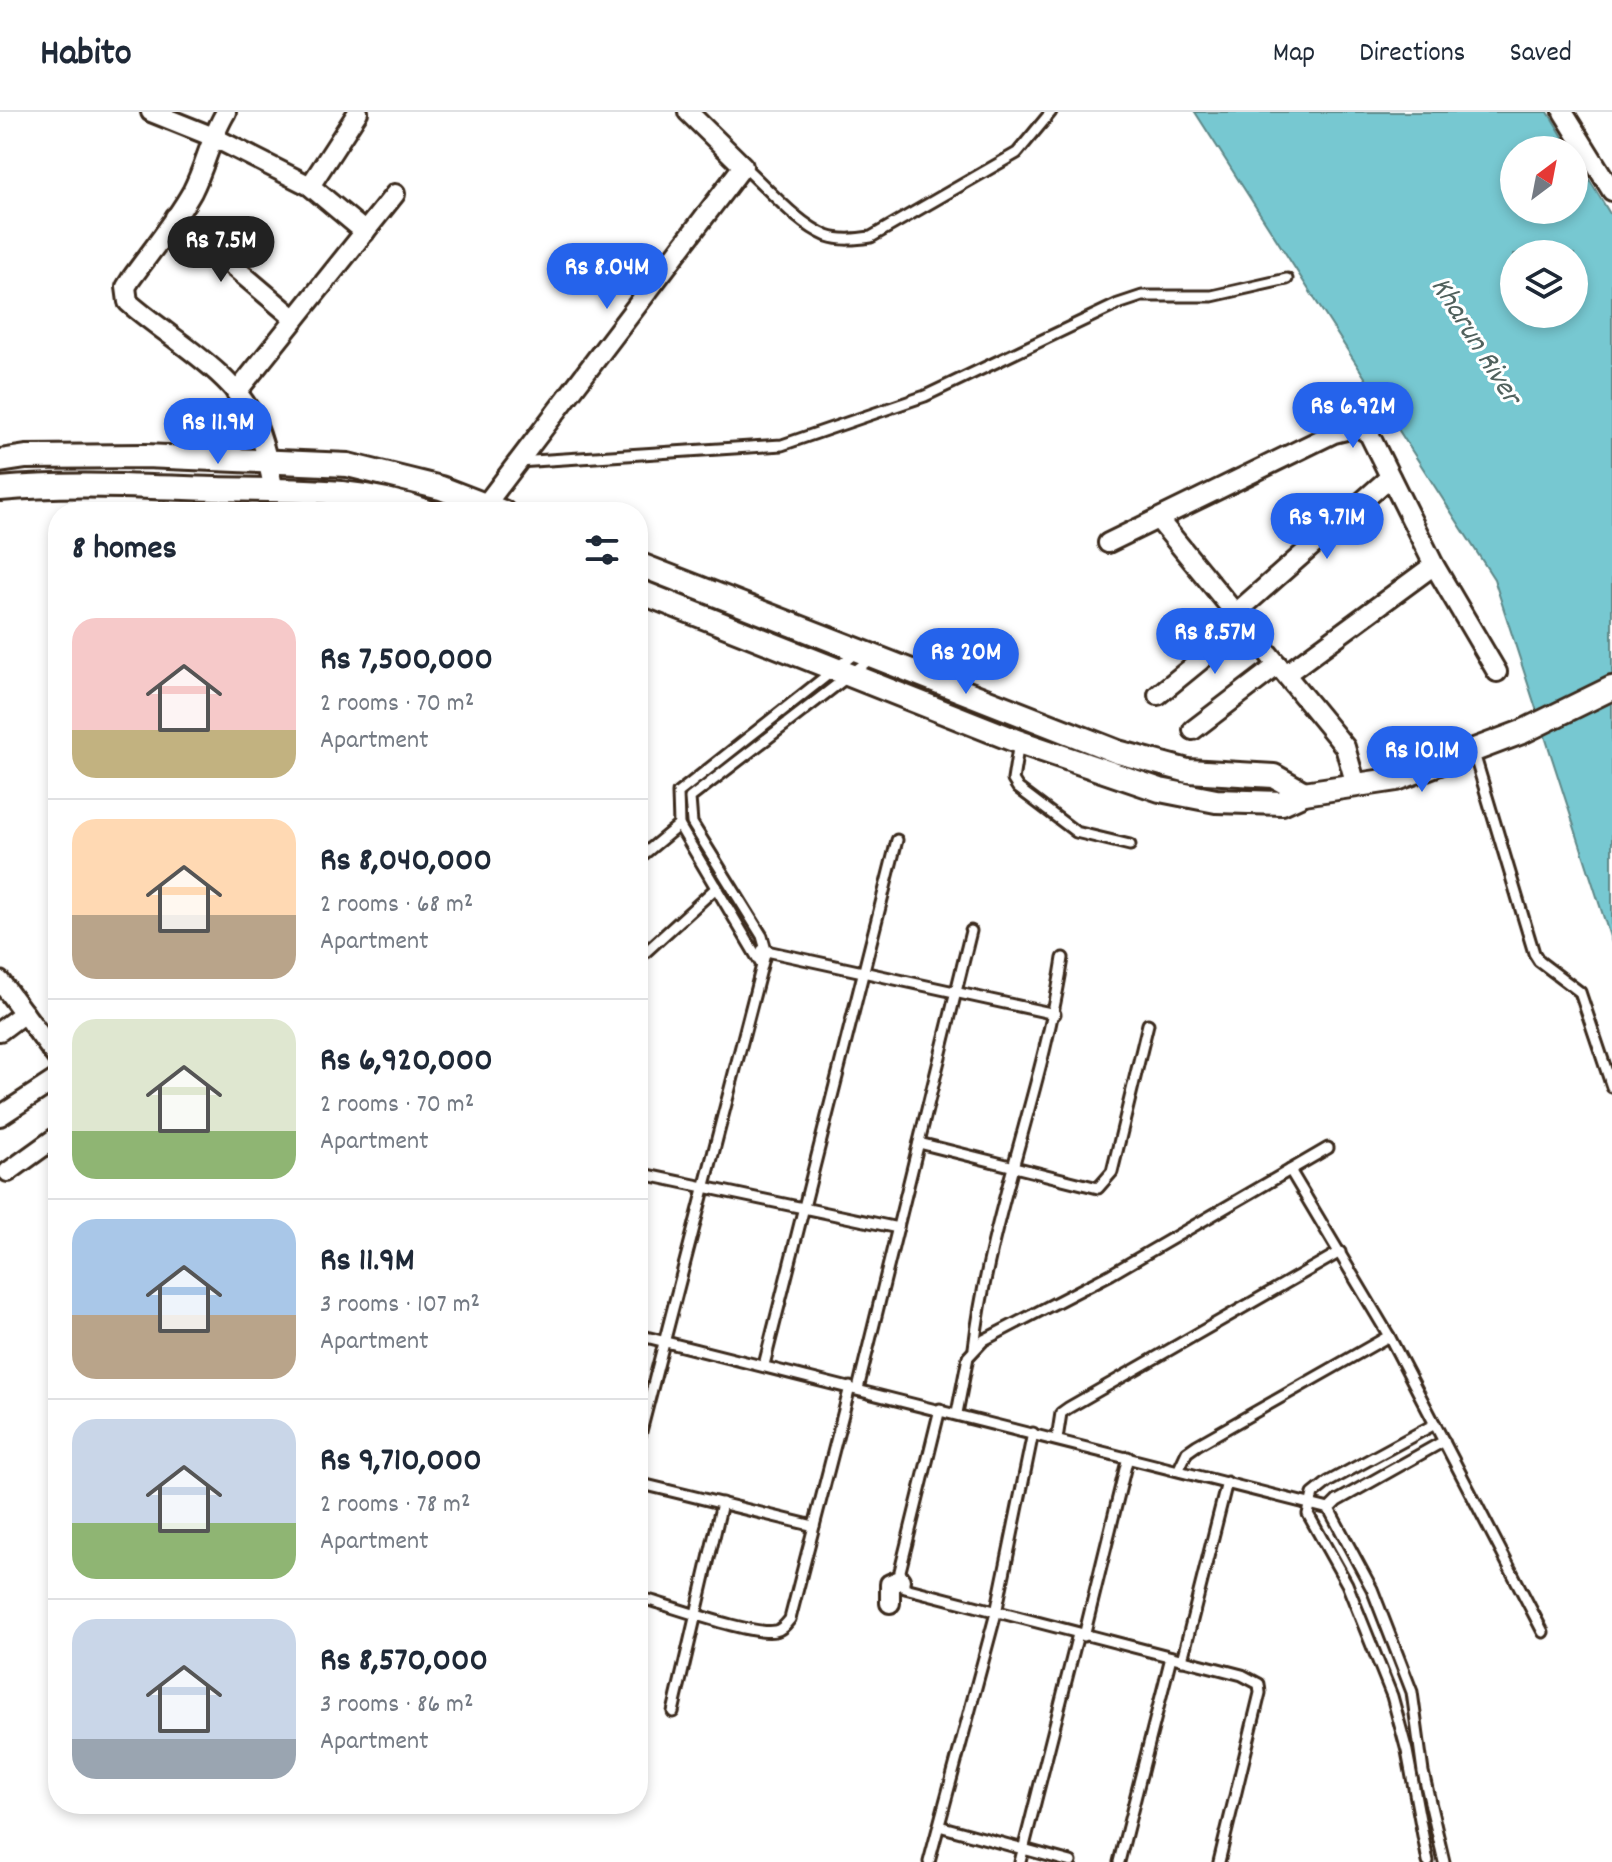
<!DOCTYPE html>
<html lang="en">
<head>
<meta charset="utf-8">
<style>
  body { margin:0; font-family:Dekko,sans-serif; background:#f6f6f7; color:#1f2937; height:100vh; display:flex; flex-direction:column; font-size:30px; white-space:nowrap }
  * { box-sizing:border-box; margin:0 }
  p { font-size:26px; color:#747a83 }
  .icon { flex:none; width:44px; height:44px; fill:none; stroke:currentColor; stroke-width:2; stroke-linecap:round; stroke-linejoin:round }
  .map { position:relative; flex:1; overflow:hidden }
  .details { position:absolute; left:48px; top:390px; width:600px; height:1312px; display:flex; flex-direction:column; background:#fff; border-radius:32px; box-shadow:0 4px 12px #0003 }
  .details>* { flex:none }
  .needle { width:52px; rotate:32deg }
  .tools { position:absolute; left:1500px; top:24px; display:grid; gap:16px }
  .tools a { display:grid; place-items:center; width:88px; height:88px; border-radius:50%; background:#fff; box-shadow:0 4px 12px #0003; font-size:40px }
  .price { position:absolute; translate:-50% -68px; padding:0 18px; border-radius:28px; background:#2563eb; color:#fff; font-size:26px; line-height:52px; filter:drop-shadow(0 2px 4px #0008) }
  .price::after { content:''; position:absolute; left:50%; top:48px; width:24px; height:18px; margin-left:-12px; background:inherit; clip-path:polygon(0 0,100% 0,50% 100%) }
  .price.current { background:#222; color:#fff }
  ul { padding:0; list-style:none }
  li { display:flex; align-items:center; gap:24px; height:200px; padding:0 24px }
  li+li { border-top:2px solid #e0e1e3 }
  li span { display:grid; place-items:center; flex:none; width:224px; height:160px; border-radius:24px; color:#555 }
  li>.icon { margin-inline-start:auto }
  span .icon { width:96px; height:96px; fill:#fffc; stroke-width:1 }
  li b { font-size:34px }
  h2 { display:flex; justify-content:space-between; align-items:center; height:96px; padding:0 24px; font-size:34px }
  header { display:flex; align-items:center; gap:48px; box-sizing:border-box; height:112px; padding:0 40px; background:#fff; border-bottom:2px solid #e0e1e3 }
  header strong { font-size:38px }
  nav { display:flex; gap:44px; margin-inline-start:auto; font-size:28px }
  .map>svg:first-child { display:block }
  .water { fill:#77c8d1; stroke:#5f8989; stroke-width:2; fill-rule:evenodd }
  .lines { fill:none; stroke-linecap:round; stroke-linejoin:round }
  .service-casing { stroke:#3b2a1e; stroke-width:15 }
  .minor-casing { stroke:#3b2a1e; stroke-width:24 }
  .tertiary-casing { stroke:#3b2a1e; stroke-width:28 }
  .service { stroke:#fff; stroke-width:9 }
  .minor { stroke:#fff; stroke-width:18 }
  .tertiary { stroke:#fff; stroke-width:22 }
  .labels { text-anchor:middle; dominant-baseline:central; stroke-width:6; stroke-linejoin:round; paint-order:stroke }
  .water-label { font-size:30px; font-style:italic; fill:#50615d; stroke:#fff }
</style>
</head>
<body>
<header>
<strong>Habito</strong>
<nav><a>Map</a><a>Directions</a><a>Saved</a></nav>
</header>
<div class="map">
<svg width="1612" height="1750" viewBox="0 0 1612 1750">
  <rect width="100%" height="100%" fill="#fff"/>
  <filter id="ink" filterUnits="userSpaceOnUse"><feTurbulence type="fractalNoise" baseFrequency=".0125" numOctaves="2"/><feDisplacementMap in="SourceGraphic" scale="16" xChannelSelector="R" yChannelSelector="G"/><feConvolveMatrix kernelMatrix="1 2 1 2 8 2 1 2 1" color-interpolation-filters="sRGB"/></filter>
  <g filter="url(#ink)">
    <path class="water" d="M1195,0h353l23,38h-57v60h60v-55l38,62v726l-118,-364zM1514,142h60v60h-60z"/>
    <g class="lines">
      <g class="service-casing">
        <g id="service">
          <path d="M743,54c25,22 53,57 84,70 14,5 30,3 44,1l146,-84 34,-41"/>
          <polyline points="518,350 782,333 925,284 1118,192 1142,184 1212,184 1287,167"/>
          <polyline points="1019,630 1013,668 1018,676 1076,720 1130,733"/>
          <polyline points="1473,638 1534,841 1539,849 1580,880 1612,975"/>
          <polyline points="638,747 679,713"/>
          <polyline points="762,838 1055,902"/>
          <polyline points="638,847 717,775"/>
          <polyline points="761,852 679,713 678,681 858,539"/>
          <polyline points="919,1031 1098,1076 1112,1060 1148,912"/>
          <polyline points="1290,1058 1389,1224 1543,1520"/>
          <polyline points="638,1061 898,1116"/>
          <polyline points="638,1223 1329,1397"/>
          <path d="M974,1236c16,-133 69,-258 89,-390"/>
          <polyline points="764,1253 897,728"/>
          <polyline points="858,1277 971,819"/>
          <polyline points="940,1297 900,1459 905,1476 1242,1563 1259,1572 1260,1581 1219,1750"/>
          <polyline points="957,1301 968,1245 984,1228 1111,1162 1328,1036"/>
          <polyline points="1057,1327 1061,1301 1068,1296 1340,1140"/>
          <polyline points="638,1331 766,838 762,824 692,711 690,686 873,545"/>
          <polyline points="1179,1357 1187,1340 1197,1333 1389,1224"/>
          <polyline points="638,1371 814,1414"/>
          <path d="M638,1485c28,7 113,39 137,34 7,-1 11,-7 15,-12l60,-232"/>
          <polyline points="1084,1524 1128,1345"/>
          <polyline points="1182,1548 1227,1370"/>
          <polyline points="673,1600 722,1391"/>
          <polyline points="939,1714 1071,1750"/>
          <polyline points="929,1750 996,1501 1033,1321"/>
          <polyline points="1020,1750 1078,1522"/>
          <polyline points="1119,1750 1171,1545"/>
          <polyline points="1428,1750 1407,1639 1392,1584 1347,1472 1308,1402 1313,1382 1328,1370 1435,1312"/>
          <polyline points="1444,1750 1423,1660 1412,1580 1372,1477 1329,1397 1337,1389 1444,1329"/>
        </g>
      </g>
      <g class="minor-casing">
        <g id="minor">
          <polyline points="151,0 211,24 310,74 365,120"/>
          <path d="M226,0c-16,26 -20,53 -34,80 -17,30 -40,58 -61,87l-5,8 2,15c38,34 105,70 126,117 10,23 15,48 20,72"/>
          <polyline points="1563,0 1612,79"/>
          <polyline points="310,74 358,0"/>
          <polyline points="175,105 295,207"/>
          <polyline points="236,281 395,82"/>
          <polyline points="480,400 743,54 688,0"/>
          <polyline points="1158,407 1345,635 1356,673"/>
          <polyline points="1108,431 1334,321 1358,315 1369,322 1434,453 1497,560"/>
          <polyline points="1236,501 1390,365"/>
          <polyline points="1286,562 1434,453"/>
          <polyline points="1158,583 1245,512"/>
          <polyline points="1193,618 1278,553"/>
          <polyline points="0,869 58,947"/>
          <polyline points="0,919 24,901"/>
          <polyline points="0,1004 58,966"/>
          <polyline points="8,1060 58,1024"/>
          <polyline points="890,1491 890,1472 900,1468"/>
        </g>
      </g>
      <g class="tertiary-casing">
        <g id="tertiary">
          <polyline points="0,349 26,345 145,344 348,353 441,376 503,400"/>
          <path d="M0,377c72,-7 143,-2 215,0 74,2 142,-3 213,23"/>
          <polyline points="638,452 1118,640 1188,659 1274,664 1304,681"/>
          <polyline points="638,479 1019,630 1160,678 1216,689 1282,691 1304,681 1397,667 1522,620 1612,576"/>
        </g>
      </g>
      <use href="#service" class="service"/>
      <use href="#minor" class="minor"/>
      <use href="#tertiary" class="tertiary"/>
    </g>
  </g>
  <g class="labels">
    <g class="water-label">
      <text transform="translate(1474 230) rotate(58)">Kharun River</text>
    </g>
  </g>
</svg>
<div class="tools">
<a><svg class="needle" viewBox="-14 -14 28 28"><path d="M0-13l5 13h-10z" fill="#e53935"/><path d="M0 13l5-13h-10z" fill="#747a83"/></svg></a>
<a><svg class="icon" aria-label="layers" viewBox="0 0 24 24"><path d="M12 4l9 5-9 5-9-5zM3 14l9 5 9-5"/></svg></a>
</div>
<b class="price current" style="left:221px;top:172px">Rs 7.5M</b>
<b class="price" style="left:607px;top:199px">Rs 8.04M</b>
<b class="price" style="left:1353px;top:338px">Rs 6.92M</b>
<b class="price" style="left:218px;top:354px">Rs 11.9M</b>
<b class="price" style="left:1327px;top:449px">Rs 9.71M</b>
<b class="price" style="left:1215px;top:564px">Rs 8.57M</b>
<b class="price" style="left:966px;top:584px">Rs 20M</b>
<b class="price" style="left:1422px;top:682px">Rs 10.1M</b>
<section class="details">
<h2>8 homes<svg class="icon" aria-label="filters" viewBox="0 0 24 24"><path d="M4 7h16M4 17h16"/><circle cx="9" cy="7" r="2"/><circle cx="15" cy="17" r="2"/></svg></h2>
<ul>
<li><span style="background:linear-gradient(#f6c9c9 70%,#c2b280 0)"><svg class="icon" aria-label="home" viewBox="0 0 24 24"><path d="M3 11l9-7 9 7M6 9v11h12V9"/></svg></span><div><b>Rs 7,500,000</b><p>2 rooms · 70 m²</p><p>Apartment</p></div></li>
<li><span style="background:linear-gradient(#ffd9b3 60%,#b9a48a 0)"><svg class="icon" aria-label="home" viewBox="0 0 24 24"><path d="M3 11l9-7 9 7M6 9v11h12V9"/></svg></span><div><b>Rs 8,040,000</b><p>2 rooms · 68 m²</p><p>Apartment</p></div></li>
<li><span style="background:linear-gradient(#dfe7d0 70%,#8fb573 0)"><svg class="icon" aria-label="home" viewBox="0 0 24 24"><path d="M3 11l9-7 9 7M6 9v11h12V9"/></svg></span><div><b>Rs 6,920,000</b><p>2 rooms · 70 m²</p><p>Apartment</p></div></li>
<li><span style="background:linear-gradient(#a9c7e8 60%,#b9a48a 0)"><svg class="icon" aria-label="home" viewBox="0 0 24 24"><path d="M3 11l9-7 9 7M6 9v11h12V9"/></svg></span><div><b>Rs 11.9M</b><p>3 rooms · 107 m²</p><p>Apartment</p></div></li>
<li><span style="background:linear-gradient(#c9d6e8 65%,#8fb573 0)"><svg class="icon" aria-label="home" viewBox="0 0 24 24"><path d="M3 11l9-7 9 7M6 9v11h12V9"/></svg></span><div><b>Rs 9,710,000</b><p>2 rooms · 78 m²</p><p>Apartment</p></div></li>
<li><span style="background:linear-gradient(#c9d6e8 75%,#9aa5b1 0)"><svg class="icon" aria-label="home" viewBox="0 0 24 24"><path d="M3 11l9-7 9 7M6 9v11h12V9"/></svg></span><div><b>Rs 8,570,000</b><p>3 rooms · 86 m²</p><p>Apartment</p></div></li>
</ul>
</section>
</div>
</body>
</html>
